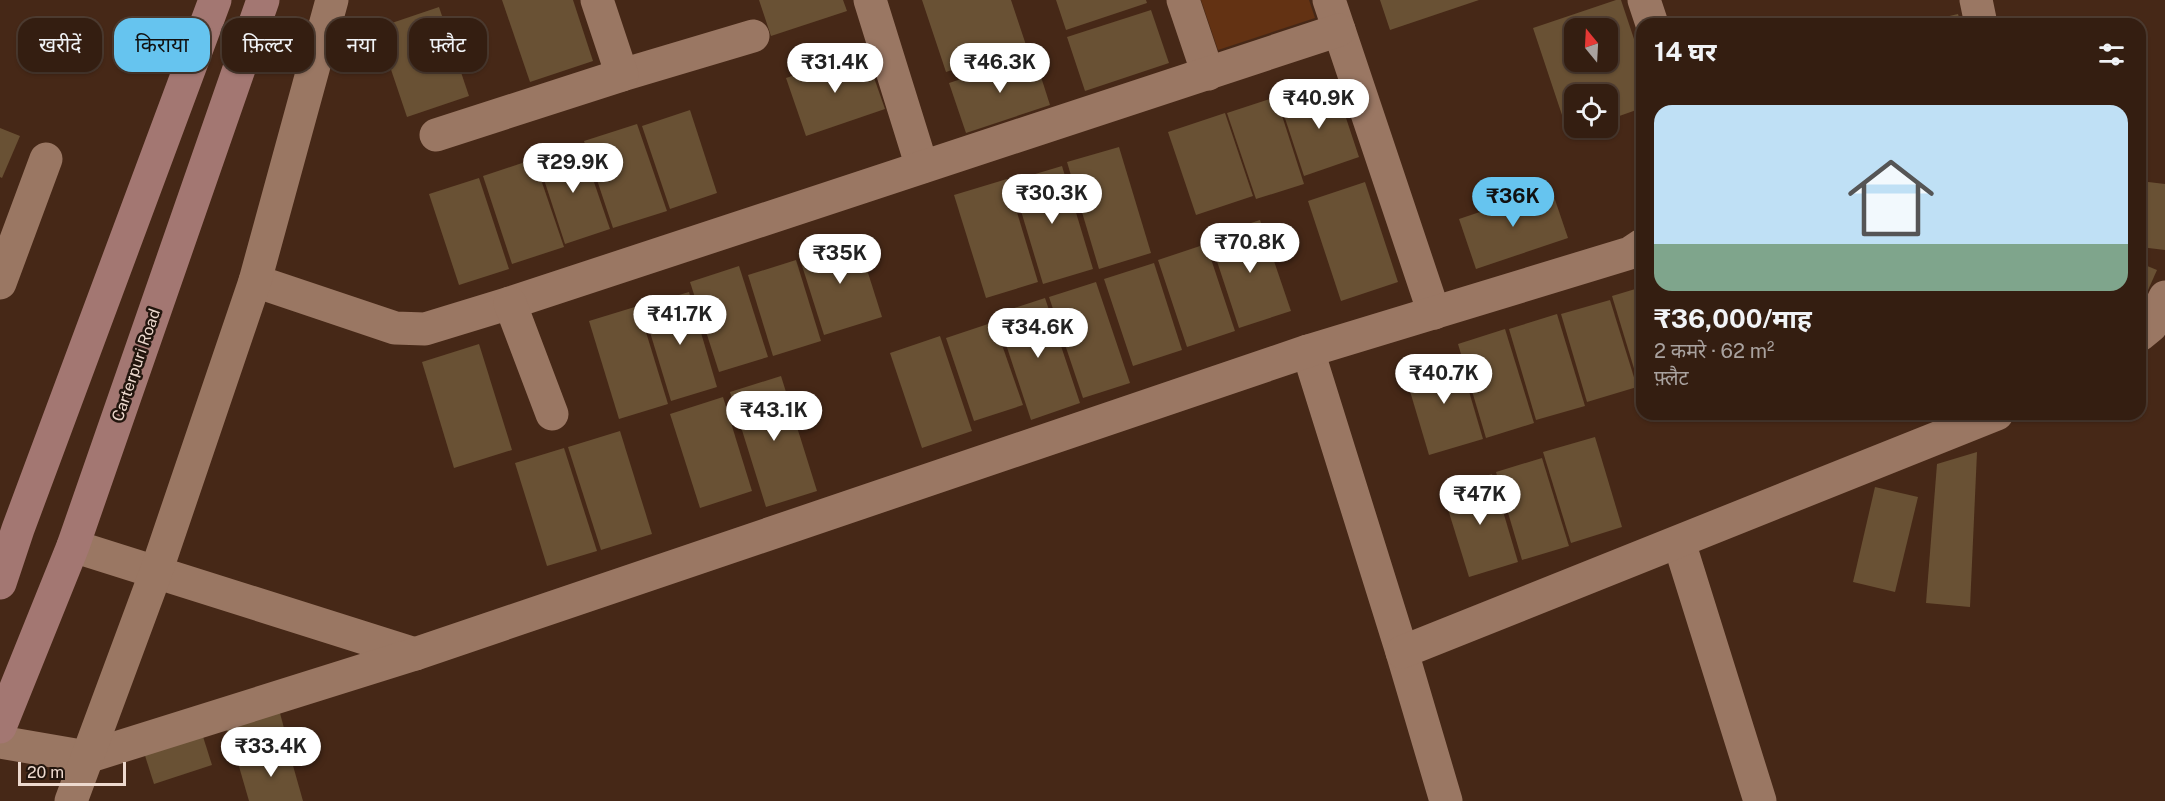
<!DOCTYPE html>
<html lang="hi">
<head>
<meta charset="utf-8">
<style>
  body { margin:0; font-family:"Public Sans","Noto Sans Devanagari",sans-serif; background:#3c271a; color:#f1f3f6; height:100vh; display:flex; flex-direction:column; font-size:22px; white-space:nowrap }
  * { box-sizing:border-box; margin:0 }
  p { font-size:20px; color:#a9a29f }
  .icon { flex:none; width:33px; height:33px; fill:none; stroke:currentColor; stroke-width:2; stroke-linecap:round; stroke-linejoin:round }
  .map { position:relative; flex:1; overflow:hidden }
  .drawer { position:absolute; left:1636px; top:18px; width:510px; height:402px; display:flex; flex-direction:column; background:#341e11; border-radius:18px; box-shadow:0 2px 4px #0004,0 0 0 2px #4e3c31 }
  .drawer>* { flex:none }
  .top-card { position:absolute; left:18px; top:18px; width:570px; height:54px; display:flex; gap:12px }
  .needle { width:39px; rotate:342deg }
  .controls { position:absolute; left:1564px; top:18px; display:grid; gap:12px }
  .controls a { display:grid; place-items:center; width:54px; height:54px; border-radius:12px; background:#341e11; box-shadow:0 2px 4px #0004,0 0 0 2px #4e3c31; font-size:30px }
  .scale { position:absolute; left:18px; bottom:15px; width:108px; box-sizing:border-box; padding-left:6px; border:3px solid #edd9ce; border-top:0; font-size:16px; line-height:21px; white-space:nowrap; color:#edd9ce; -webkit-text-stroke:4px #22150d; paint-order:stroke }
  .price { position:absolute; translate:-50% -51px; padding:0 14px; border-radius:21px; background:#fff; color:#222; font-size:20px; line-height:39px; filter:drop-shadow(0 2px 3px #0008) }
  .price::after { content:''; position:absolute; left:50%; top:36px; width:18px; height:14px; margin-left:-9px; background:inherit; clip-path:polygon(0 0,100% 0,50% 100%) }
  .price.on { background:#66c4ef; color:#111 }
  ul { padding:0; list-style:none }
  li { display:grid; align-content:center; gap:12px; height:318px; padding:0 18px }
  li span { display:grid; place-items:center; height:186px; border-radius:18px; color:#555 }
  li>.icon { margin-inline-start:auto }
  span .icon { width:108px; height:108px; fill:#fffc; stroke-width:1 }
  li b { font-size:26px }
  h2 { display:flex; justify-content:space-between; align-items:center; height:72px; padding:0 18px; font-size:26px }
  .pill { padding:0 21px; border-radius:18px; background:#341e11; box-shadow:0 2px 4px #0004,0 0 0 2px #4e3c31; font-size:21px; line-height:54px }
  .pill.on { background:#66c4ef; color:#111 }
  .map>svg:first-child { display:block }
  .green { fill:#633213 }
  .building { fill:#695134; fill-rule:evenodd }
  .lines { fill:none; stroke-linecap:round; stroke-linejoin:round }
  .street { stroke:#9a7763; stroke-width:33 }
  .secondary { stroke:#a37772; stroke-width:33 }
  .labels { text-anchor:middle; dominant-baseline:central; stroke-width:5; stroke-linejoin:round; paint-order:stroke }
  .street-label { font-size:16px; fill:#edd9ce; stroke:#22150d }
</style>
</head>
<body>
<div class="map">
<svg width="2165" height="801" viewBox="0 0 2165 801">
  <rect width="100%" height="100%" fill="#462817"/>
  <polygon class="green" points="1201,0 1309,0 1315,18 1218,50"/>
  <g class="building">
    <polygon points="502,0 573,0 593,61 530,82"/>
    <polygon points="759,0 843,0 847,11 771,36"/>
    <polygon points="922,0 1011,0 1026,45 946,72"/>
    <polygon points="1056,0 1146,0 1147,3 1066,30"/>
    <polygon points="1380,0 1479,0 1390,30"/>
    <path d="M1616,0h5l21,63v45l-34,12v-26h-33v34h8l-15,5 -35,-105zM1575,28h33v34h-33z"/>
    <polygon points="439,7 469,96 407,117 377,28"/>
    <polygon points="1151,10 1169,63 1085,91 1067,37"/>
    <polygon points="1958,14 1961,24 1919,24 1919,23"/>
    <polygon points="865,52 885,109 806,136 786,78"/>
    <polygon points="1034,55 1050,105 966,133 949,83"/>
    <polygon points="1335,85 1359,157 1304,176 1280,103"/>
    <polygon points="1276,97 1304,184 1256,199 1227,113"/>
    <polygon points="690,110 717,193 670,209 642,126"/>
    <polygon points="1225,113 1253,196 1196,215 1168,132"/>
    <polygon points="637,124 667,211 613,228 584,141"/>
    <polygon points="0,128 20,136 2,178 0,177"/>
    <polygon points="581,144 610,229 565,244 537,158"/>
    <polygon points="1119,147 1151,253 1099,269 1067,162"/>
    <polygon points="534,159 564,247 512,264 483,176"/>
    <polygon points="1062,166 1093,269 1043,284 1012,181"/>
    <polygon points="479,178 509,269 459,285 429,194"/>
    <polygon points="1007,179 1038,282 986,298 954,195"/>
    <polygon points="2140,181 2165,184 2165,250 2140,247"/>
    <polygon points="1365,182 1398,282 1341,301 1308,201"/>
    <polygon points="1551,188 1568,238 1476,269 1459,219"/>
    <polygon points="1260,220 1291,311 1239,328 1209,237"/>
    <polygon points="856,235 882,317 824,335 798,253"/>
    <polygon points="1206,244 1235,331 1187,347 1158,260"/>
    <polygon points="796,260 821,341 773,356 748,275"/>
    <polygon points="1154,263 1182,350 1133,366 1104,279"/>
    <polygon points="2140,263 2157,270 2140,308"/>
    <polygon points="739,266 768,357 719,372 690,282"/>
    <polygon points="1096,282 1130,383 1083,398 1049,297"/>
    <polygon points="1642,287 1642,384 1639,385 1612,296"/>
    <polygon points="689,292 717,387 671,401 642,306"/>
    <polygon points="1045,298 1080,403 1031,420 996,314"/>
    <polygon points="1610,300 1637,387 1587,402 1561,314"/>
    <polygon points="638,306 668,404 619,419 589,321"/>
    <polygon points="1557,314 1585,406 1536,420 1509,329"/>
    <polygon points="994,322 1023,405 974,421 946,338"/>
    <polygon points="1505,329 1534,423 1486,438 1458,344"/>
    <polygon points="940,336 972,431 922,448 890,353"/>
    <polygon points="479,344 512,450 454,468 422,362"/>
    <polygon points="1458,354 1483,439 1429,455 1404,371"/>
    <polygon points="781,376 817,491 766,507 730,392"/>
    <polygon points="723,397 752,491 700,508 670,414"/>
    <polygon points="620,431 652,534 601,550 568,447"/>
    <polygon points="1595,437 1622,527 1571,543 1543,452"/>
    <polygon points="564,448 597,551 547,566 515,463"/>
    <polygon points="1977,452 1970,607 1926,603 1937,464"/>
    <polygon points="1542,458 1569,546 1522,560 1496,472"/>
    <polygon points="1492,474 1518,562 1469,577 1442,490"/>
    <polygon points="1875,487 1918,497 1895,592 1853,582"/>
    <polygon points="277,702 288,743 235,758 223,718"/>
    <polygon points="199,724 212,765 154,784 141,743"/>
    <polygon points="288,748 303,801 249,801 238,763"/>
  </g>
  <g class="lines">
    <g class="street">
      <polyline points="870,0 922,167"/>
      <polyline points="1183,0 1208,74"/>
      <polyline points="1329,0 1434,313"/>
      <polyline points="1644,0 1652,24"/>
      <polyline points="1976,0 1981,24"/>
      <polyline points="622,75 753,36"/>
      <polyline points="436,135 622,75 597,0"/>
      <polyline points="255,281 395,328 425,329 510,303 1339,30"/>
      <polyline points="0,283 46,159"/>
      <polyline points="510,303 552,414"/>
      <polyline points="2140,335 2151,326 2165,297"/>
      <polyline points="1308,351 1402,652 1446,801"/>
      <polyline points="1679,542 1760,801"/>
      <polyline points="73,546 415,654"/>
      <polyline points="1402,652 1997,414"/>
      <polyline points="0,742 87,757 415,654 1308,351 1630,253 1642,245"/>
      <polyline points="71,801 156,572 255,281 332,0"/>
    </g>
    <g class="secondary">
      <polyline points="0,583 18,529 215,0"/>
      <polyline points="0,727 73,546 263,0"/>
    </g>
  </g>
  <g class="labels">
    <g class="street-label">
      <text transform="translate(136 365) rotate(-71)">Carterpuri Road</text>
    </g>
  </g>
</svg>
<div class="controls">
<a><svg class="needle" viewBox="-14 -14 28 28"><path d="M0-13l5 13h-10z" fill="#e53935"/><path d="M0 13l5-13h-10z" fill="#a9a29f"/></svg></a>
<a><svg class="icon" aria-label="locate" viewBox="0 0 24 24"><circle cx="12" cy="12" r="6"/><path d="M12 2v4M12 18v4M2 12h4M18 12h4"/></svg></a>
</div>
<div class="scale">20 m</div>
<b class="price" style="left:835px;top:94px">₹31.4K</b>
<b class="price" style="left:1000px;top:94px">₹46.3K</b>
<b class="price" style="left:1319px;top:130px">₹40.9K</b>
<b class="price" style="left:573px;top:194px">₹29.9K</b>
<b class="price" style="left:1052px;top:225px">₹30.3K</b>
<b class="price on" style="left:1513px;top:228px">₹36K</b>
<b class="price" style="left:1250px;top:274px">₹70.8K</b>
<b class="price" style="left:840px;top:285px">₹35K</b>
<b class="price" style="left:680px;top:346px">₹41.7K</b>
<b class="price" style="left:1038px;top:359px">₹34.6K</b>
<b class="price" style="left:1444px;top:405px">₹40.7K</b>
<b class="price" style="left:774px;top:442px">₹43.1K</b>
<b class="price" style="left:1480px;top:526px">₹47K</b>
<b class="price" style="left:271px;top:778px">₹33.4K</b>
<div class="top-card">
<a class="pill">खरीदें</a>
<a class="pill on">किराया</a>
<a class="pill">फ़िल्टर</a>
<a class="pill">नया</a>
<a class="pill">फ़्लैट</a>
</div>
<section class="drawer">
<h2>14 घर<svg class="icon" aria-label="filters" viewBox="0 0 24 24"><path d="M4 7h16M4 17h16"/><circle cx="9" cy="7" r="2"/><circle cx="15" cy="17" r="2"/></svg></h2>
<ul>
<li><span style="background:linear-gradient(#bfe0f5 75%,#7fa58c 0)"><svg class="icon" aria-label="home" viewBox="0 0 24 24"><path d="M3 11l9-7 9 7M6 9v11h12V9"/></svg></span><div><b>₹36,000/माह</b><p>2 कमरे · 62 m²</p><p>फ़्लैट</p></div></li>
</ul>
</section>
</div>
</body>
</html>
